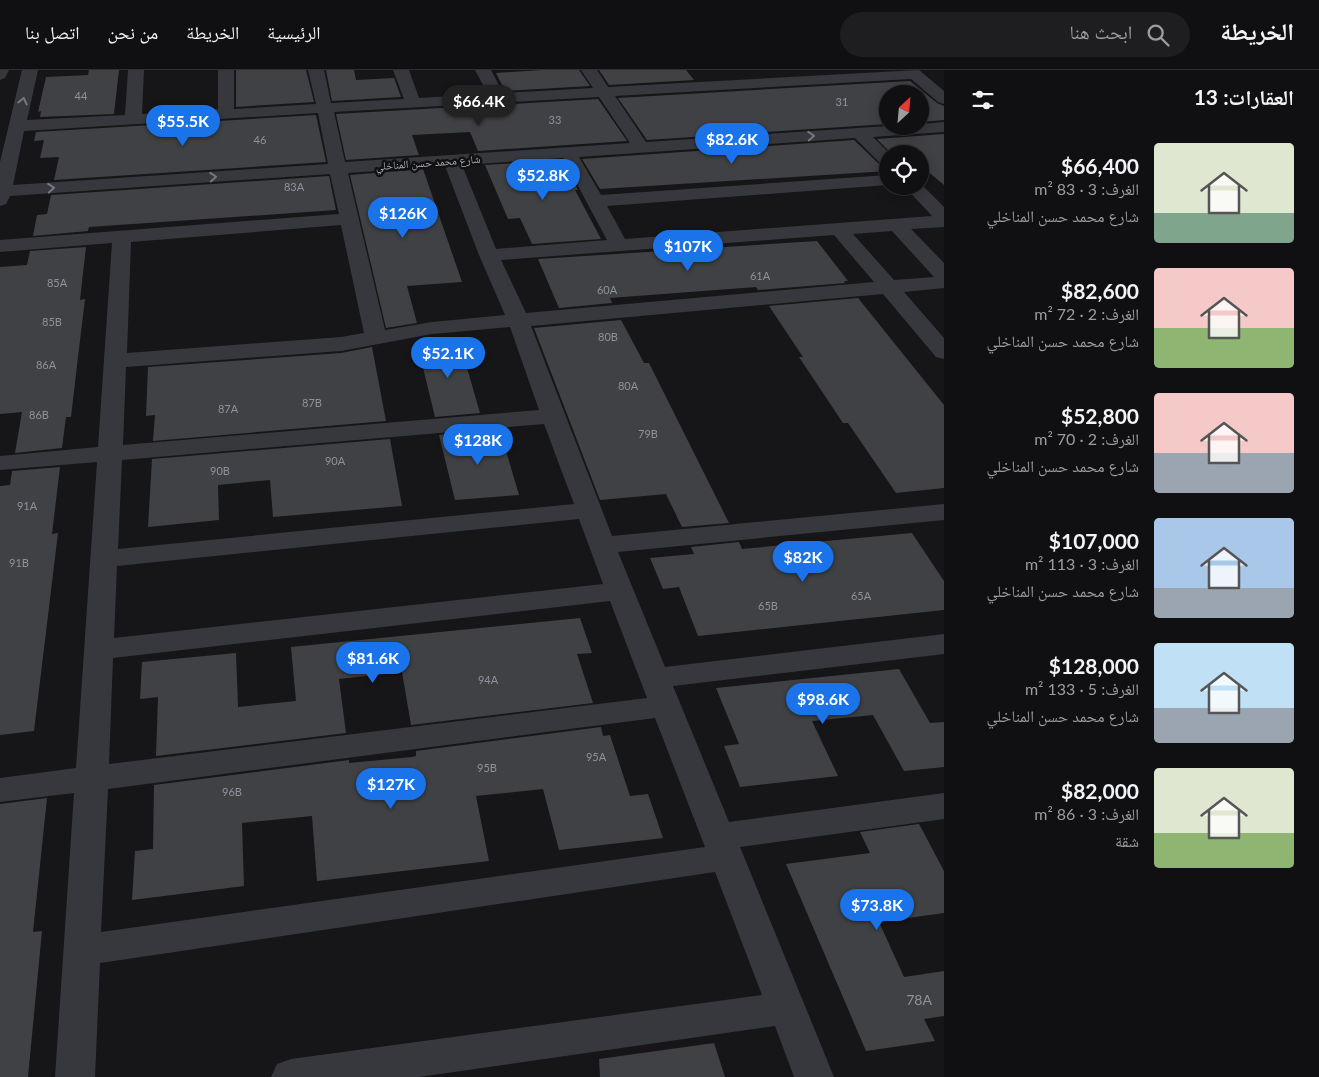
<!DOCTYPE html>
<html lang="ar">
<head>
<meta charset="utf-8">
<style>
  body { margin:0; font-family:Lato,"Noto Naskh Arabic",sans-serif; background:#1e1e20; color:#f1f3f6; direction:rtl; height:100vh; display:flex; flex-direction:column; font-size:19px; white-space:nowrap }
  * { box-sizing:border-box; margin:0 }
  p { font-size:16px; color:#9c9d9f }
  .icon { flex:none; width:28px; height:28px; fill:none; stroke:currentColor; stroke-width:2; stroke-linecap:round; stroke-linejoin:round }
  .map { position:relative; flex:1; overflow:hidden; direction:ltr }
  .side { display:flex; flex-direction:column; background:#101012; width:375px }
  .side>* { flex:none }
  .needle { width:32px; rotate:26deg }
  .tools { position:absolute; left:879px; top:15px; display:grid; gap:10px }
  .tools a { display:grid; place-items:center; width:50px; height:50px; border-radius:50%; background:#101012; box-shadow:0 2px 12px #0003,0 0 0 1px #303032; font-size:25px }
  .price { position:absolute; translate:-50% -42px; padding:0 11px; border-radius:18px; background:#1a73e8; color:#fff; font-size:16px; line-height:32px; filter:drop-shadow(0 1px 2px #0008) }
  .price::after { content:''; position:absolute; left:50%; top:30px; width:15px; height:11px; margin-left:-8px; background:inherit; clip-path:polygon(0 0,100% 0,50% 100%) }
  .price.current { background:#222; color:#fff }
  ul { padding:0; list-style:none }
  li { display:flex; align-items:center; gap:15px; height:125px; padding:0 25px }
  li span { display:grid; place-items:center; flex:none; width:140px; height:100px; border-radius:5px; color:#555 }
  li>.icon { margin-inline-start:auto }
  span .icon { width:60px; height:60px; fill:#fffc; stroke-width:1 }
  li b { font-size:21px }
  h2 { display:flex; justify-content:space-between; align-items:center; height:60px; padding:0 25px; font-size:21px }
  header { display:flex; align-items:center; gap:30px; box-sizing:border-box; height:70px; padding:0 25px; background:#101012; border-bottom:1px solid #303032 }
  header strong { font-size:24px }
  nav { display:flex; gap:28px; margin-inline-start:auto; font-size:18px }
  .search { width:350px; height:45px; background:#1e1e20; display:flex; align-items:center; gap:12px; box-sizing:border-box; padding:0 18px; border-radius:28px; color:#9c9d9f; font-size:19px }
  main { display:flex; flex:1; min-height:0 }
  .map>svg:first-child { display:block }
  .building { fill:#404145 }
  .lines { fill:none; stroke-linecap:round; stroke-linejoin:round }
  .minor { fill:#37383d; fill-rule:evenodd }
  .oneway { stroke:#757881 }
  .labels { text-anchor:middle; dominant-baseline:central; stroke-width:5; stroke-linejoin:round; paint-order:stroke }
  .number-label { font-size:11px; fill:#8e929b }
  .far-street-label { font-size:11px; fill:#a8adb8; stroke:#111113 }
  .near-number-label { font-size:14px; fill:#8e929b }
</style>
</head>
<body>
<header>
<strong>الخريطة</strong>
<div class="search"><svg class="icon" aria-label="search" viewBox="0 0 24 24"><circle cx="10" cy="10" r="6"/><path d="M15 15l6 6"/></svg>ابحث هنا</div>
<nav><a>الرئيسية</a><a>الخريطة</a><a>من نحن</a><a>اتصل بنا</a></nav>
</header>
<main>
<section class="side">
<h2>العقارات: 13<svg class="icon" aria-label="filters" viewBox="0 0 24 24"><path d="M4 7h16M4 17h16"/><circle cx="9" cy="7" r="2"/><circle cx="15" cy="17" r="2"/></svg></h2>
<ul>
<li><span style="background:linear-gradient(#dfe7d0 70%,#7fa58c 0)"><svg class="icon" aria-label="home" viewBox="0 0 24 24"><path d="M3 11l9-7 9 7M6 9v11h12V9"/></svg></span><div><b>$66,400</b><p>الغرف: 3 · 83 m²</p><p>شارع محمد حسن المناخلي</p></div></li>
<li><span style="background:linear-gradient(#f6c9c9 60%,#8fb573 0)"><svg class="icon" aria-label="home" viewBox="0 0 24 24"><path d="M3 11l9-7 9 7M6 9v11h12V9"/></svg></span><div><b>$82,600</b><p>الغرف: 2 · 72 m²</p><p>شارع محمد حسن المناخلي</p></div></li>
<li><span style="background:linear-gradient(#f6c9c9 60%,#9aa5b1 0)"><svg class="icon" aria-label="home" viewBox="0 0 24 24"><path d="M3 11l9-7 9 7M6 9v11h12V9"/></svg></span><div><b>$52,800</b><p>الغرف: 2 · 70 m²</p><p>شارع محمد حسن المناخلي</p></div></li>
<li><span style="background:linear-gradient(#a9c7e8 70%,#9aa5b1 0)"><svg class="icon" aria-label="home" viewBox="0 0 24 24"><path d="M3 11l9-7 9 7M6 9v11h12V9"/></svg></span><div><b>$107,000</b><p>الغرف: 3 · 113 m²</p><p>شارع محمد حسن المناخلي</p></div></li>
<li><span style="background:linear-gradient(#bfe0f5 65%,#9aa5b1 0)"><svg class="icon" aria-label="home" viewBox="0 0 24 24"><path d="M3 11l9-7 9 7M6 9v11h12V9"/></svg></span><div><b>$128,000</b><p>الغرف: 5 · 133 m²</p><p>شارع محمد حسن المناخلي</p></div></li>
<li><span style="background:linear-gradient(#dfe7d0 65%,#8fb573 0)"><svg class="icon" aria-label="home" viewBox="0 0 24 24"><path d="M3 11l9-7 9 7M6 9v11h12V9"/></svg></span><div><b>$82,000</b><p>الغرف: 3 · 86 m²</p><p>شقة</p></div></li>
</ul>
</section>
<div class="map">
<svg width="944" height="1007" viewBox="0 0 944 1007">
  <rect width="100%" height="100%" fill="#161618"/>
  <g class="building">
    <polygon points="89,0 119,0 114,44 40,47 41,41 38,42 46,7 88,5"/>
    <polygon points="236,0 306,0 314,32 236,37"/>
    <polygon points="326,0 354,0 356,10 394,8 401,27 332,31"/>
    <polygon points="542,0 579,0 590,16 505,21 496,3"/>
    <polygon points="599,0 686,0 694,10 609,15"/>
    <polygon points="910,11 937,33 944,36 944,50 920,52 920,24 888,24 888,54 647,70 618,28"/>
    <polygon points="598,29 627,71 478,81 470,62 412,65 419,85 346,90 336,44"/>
    <polygon points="316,45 326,92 54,110 59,87 40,88 44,70 34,71 36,62"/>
    <polygon points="944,64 944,115 925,99 920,99 920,84 892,84 877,69"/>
    <polygon points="854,70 881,96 888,98 888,101 600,119 582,89"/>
    <polygon points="562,90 578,120 575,120 601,169 532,174 520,148 508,149 485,95"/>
    <polygon points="423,99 462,212 407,216 417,253 386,258 350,105"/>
    <polygon points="329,106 336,140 89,157 88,161 33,166 37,145 47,144 51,125"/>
    <polygon points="817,171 848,211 844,211 845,213 758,220 756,217 610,228 612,233 559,238 538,189"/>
    <polygon points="86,177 80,230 85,229 78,287 71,347 66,347 62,378 15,383 22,342 0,344 0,197 27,195 30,181"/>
    <polygon points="858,228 944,335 944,418 896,423 848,353 843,353 799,287 803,287 769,236"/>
    <polygon points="621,250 644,293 649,293 729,453 682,457 666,424 600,430 534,258"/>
    <polygon points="459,270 480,343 435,347 417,273"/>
    <polygon points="372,277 386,351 153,371 155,345 146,346 148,297 341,283"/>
    <polygon points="486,361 487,365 501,364 519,425 455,430 439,365"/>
    <polygon points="390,369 402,436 273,447 270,410 218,415 219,450 148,457 152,389"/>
    <polygon points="60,397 52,464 58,463 34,661 0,665 0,416 10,415 12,401"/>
    <polygon points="912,463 944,511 944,540 698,566 679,517 663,519 650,488 694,484 691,477 739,472 742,479"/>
    <polygon points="580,548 592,583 577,584 593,633 411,655 402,602 339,609 346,663 156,686 158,627 140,629 142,592 236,583 238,637 296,631 291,577"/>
    <polygon points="899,599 930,653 944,652 944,697 904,701 873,645 812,651 838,706 740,717 724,676 739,674 716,618"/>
    <polygon points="601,657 603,666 610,665 630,726 648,724 663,768 559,780 543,719 476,726 489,791 317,811 312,746 242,753 244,816 132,830 135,781 153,779 154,715 349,690 349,693 412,687 416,686 416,681"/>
    <polygon points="47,728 33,862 42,861 28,1007 0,1007 0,734"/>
    <polygon points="919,754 944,801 944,843 879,852 904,907 944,901 944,946 924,949 935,971 866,981 786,794 870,783 860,762"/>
    <polygon points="714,973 725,1007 600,1007 599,989"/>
  </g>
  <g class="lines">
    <g class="minor">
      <polygon points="0,0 9,0 5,8 0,10"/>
      <path d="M22,0h16l-11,50 98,-5 3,-45h16l-2,44 76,-5v-39h16v39l82,-5 -8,-34h16l7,33 73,-4 -11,-29h16l10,28 69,-4 -13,-24h16l12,23 90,-5 -12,-18h16l11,17 311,-17 25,21v13l-6,-2 -27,-23 -296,17 31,46 242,-16h32v-2l24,-2v10l-71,5 17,17h-2v12l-6,-1 -27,-27 -276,19 22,38 287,-20v10l-281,21 18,33 307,-23 -28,-30h16v-3l24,24v20l-33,2 33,34v25l-40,4 40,46v21l-8,-2 -53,-63 -352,32 81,210 332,-32v16l-326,32 47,115 279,-33v20l-271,32 56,136 215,-29v26l-204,28 94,230h-40l-19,-51 -356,51h-148l6,-13 14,-5 471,-64 -47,-123 -615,91 -5,114h-40l19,-284 -74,9v-24l76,-10 21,-306 -97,8v-14l98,-9 14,-204 -112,9v-12l339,-26 -9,-40 -320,22 -4,8 -6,2v-44zM599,27l31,46 -285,19 -11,-50zM318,43l10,51 -315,21 11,-54zM563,88l44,82 -111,9 -34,-84zM445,96l34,89 26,60 -73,7 -47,8 -37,-157zM341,155l23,108 -23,4 -214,16 4,-111zM892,161l42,46 -40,3 -41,-46zM834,165l40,47 -348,31 -25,-53zM510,257l29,83 -416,35 3,-78 215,-16 91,-17zM544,354l30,80 -456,45 4,-89zM579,449l24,65 -489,54 3,-72zM610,531l37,97 -538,66 4,-106zM655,648l50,129 -604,85 7,-143z"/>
    </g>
  </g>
  <defs><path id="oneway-chevron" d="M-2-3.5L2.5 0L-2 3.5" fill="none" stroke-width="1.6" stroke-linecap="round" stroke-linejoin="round" transform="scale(1.25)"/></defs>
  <g class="oneway">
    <use href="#oneway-chevron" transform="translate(23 31) rotate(-77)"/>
    <use href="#oneway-chevron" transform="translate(811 66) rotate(-4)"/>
    <use href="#oneway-chevron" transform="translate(213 107) rotate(-4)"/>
    <use href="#oneway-chevron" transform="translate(51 118) rotate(-4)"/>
  </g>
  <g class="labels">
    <g class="number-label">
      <text x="81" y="25">44</text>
      <text x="842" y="31">31</text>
      <text x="555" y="49">33</text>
      <text x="260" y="69">46</text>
      <text x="294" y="116">83A</text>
      <text x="760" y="205">61A</text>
      <text x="57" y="212">85A</text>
      <text x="607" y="219">60A</text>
      <text x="52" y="251">85B</text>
      <text x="608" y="266">80B</text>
      <text x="46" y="294">86A</text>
      <text x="628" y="315">80A</text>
      <text x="312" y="332">87B</text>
      <text x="228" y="338">87A</text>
      <text x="39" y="344">86B</text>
      <text x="648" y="363">79B</text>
      <text x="335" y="390">90A</text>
      <text x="220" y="400">90B</text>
      <text x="27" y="435">91A</text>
      <text x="19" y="492">91B</text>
      <text x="861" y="525">65A</text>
      <text x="768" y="535">65B</text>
      <text x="488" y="609">94A</text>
      <text x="596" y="686">95A</text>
      <text x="487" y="697">95B</text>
      <text x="232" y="721">96B</text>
    </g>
    <g class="far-street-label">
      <text transform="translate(428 92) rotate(-4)">شارع محمد حسن المناخلي</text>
    </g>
    <g class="near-number-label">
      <text x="919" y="929">78A</text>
    </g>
  </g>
</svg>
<div class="tools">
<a><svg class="needle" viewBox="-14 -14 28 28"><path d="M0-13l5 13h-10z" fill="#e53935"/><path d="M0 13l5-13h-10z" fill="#9c9d9f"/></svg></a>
<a><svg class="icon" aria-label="locate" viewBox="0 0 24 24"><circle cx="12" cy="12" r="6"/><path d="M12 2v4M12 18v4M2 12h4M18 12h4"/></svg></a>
</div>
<b class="price current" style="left:479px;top:57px">$66.4K</b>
<b class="price" style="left:183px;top:77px">$55.5K</b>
<b class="price" style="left:732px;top:95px">$82.6K</b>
<b class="price" style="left:543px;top:131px">$52.8K</b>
<b class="price" style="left:403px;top:169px">$126K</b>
<b class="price" style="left:688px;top:202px">$107K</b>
<b class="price" style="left:448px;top:309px">$52.1K</b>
<b class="price" style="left:478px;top:396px">$128K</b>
<b class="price" style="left:803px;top:513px">$82K</b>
<b class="price" style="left:373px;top:614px">$81.6K</b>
<b class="price" style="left:823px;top:655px">$98.6K</b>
<b class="price" style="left:391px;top:740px">$127K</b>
<b class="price" style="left:877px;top:861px">$73.8K</b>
</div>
</main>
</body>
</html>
